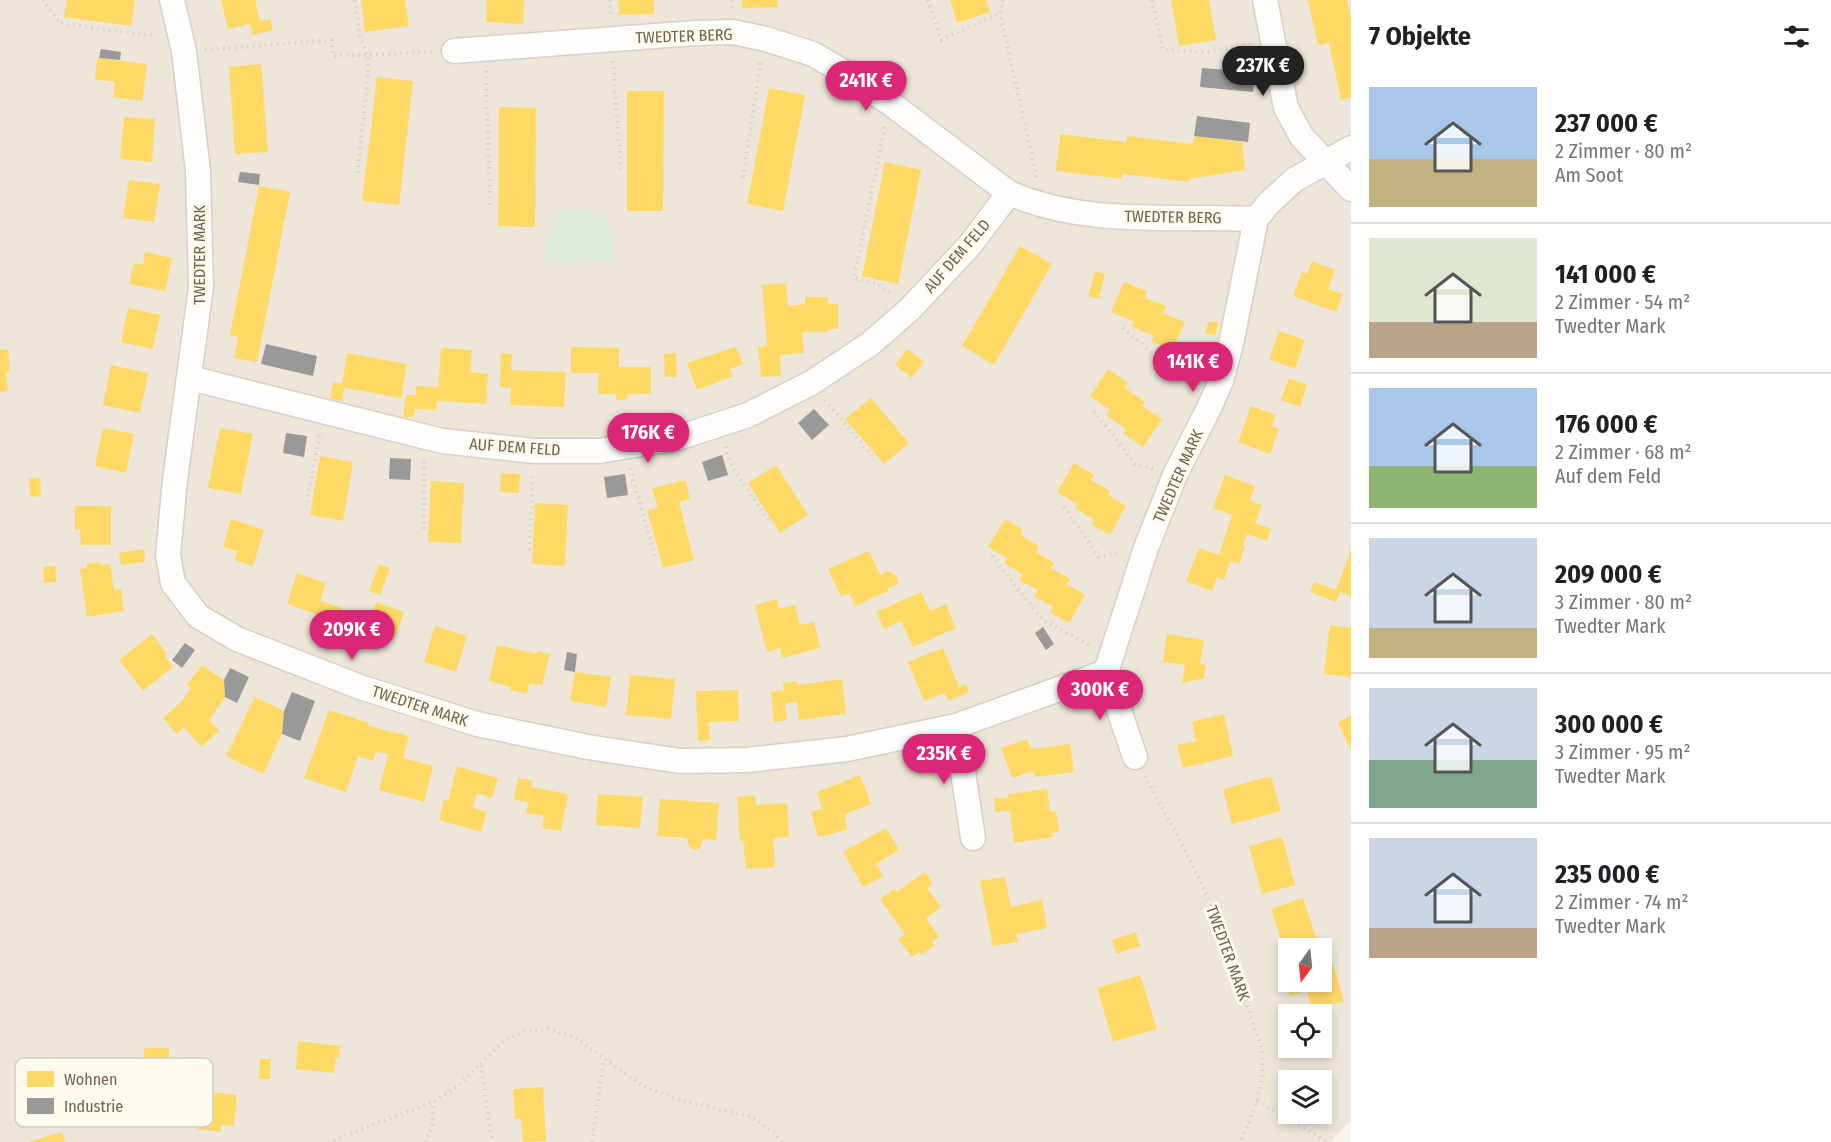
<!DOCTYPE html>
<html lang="de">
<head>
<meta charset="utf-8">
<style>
  body { margin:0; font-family:"Fira Sans Condensed",sans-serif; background:#f2f2f2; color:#202124; height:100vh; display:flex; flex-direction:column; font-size:22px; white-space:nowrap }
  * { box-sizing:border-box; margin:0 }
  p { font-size:20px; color:#757577 }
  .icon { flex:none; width:33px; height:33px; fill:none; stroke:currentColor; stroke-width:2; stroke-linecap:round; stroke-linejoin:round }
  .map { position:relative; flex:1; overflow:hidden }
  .details { display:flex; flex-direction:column; background:#fff; width:480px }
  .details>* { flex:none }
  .needle { width:39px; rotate:195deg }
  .controls { position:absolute; left:1278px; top:938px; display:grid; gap:12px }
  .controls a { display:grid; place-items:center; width:54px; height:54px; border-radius:0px; background:#fff; box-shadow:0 3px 9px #0003; font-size:30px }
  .price { position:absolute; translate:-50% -51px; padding:0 14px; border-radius:21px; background:#db2777; color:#fff; font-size:20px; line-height:39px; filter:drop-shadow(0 2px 3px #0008) }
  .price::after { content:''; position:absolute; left:50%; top:36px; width:18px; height:14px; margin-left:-9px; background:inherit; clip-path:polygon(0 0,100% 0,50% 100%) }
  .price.current { background:#222; color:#fff }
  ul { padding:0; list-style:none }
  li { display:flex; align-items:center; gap:18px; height:150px; padding:0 18px }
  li+li { border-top:2px solid #e0e0e0 }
  li span { display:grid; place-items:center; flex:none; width:168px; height:120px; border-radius:0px; color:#555 }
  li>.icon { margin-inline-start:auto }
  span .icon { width:72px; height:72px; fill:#fffc; stroke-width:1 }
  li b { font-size:26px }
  h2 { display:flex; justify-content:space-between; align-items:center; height:72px; padding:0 18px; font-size:26px }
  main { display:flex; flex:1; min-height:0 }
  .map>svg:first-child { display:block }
  .residential { fill:#eee7d9; fill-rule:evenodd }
  .green { fill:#e0edd8 }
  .homes { fill:#ffd966 }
  .industry { fill:#999 }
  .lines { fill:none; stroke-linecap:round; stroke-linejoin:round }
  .minor-casing { stroke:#d5d0c9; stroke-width:27 }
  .path { stroke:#d8d2cc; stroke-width:4; stroke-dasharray:1.5 4.5; stroke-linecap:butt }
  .minor { stroke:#fefdfc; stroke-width:24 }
  .labels { text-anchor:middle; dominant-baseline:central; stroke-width:6; stroke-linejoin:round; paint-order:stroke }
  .street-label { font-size:16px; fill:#74624d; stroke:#fefbee }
  .key { fill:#fefbee; stroke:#d5cdbe; stroke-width:1.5 }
  .key-label { font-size:16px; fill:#74624d }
</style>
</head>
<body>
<main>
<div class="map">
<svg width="1351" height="1142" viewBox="0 0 1351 1142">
  <rect width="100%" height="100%" fill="#f7f4ec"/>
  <path class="residential" d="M0,0h1351v1120l-21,22h-1330zM1288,948h34v33h-34zM1288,1014h34v33h-34zM1288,1080h34v33h-34z"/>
  <path class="green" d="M560,209c46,2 53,0 52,51l-59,5 -10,-1 2,-26z"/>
  <g class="homes">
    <polygon points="67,0 135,0 131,26 64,17"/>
    <polygon points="221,0 255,0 260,21 270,19 273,30 253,35 250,24 228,29"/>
    <polygon points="361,0 405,0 409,26 365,32"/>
    <polygon points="487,0 524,0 523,24 486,22"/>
    <polygon points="618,0 654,0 654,14 619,15"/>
    <polygon points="742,0 777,0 778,7 742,8"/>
    <polygon points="950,0 986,0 990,12 957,23"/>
    <polygon points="1171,0 1209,0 1216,40 1179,46"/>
    <polygon points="1308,0 1347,0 1351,18 1351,97 1341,100 1329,43 1318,45"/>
    <polygon points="97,58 147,64 142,101 113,97 115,82 95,79"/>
    <polygon points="261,64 268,152 235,154 229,67"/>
    <polygon points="377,77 413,81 399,205 362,201"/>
    <polygon points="769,88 805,95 783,211 747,204"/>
    <polygon points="627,91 664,91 663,211 627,211"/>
    <polygon points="499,107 536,108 535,227 498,226"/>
    <polygon points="124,117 155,119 152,162 120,159"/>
    <polygon points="1060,134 1126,142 1127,136 1193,144 1194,136 1242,142 1245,170 1189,179 1189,182 1123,174 1122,179 1056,171"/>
    <polygon points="885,162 921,170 898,284 862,276"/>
    <polygon points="129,180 160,184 154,222 123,218"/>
    <polygon points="259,186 290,192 257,362 234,358 238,337 230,335"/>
    <polygon points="1020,246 1052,264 994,365 962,346"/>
    <polygon points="145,252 172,258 165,291 129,284 134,263 143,265"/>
    <polygon points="1312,261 1335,270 1328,289 1343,294 1336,312 1293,296 1302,272 1307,274"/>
    <polygon points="1095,271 1105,274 1099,299 1088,296"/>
    <polygon points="1124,282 1147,291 1145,298 1166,306 1163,313 1185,322 1172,350 1151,341 1154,336 1132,327 1134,322 1111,312"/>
    <polygon points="786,283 788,306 805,304 805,297 828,297 828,304 838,304 838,329 829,329 828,332 802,332 804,353 780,355 781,376 761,377 758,347 767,346 762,285"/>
    <polygon points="128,308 160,315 153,349 121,342"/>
    <polygon points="1209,321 1219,323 1215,336 1205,333"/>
    <polygon points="1279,331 1305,340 1295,369 1269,359"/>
    <polygon points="571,347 619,348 619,367 651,367 651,394 627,394 627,400 616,400 616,394 598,394 598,373 571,373"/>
    <polygon points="736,347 743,364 730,369 733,376 697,390 687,363"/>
    <polygon points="441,348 472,350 470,372 488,374 486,404 437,401 436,410 415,409 414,417 403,417 406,395 416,395 416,386 438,387"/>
    <polygon points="8,349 10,371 6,372 8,391 0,392 0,350"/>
    <polygon points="907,349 924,361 912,378 895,365"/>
    <polygon points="347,353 407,364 401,398 344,388 342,401 330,399 333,382 342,384"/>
    <polygon points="501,353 512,354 511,370 566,372 564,407 510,405 511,388 500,387"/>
    <polygon points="676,353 677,377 665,377 664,354"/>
    <polygon points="111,365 148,373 140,413 103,405"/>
    <polygon points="1108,369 1128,383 1125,388 1145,402 1142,406 1162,419 1143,447 1123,433 1126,429 1106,415 1110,410 1090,396"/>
    <polygon points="1289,378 1307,385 1300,407 1281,400"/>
    <polygon points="871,398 909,443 884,464 845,419"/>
    <polygon points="1251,406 1276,415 1272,426 1279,429 1270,454 1238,442"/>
    <polygon points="103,428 134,434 126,473 95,466"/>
    <polygon points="220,428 253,434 241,494 208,488"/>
    <polygon points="320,456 353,462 343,521 310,515"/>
    <polygon points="1074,463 1094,475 1091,480 1110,491 1108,495 1126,506 1110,535 1091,524 1094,520 1075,508 1077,504 1057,492"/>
    <polygon points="776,465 808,515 780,533 748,483"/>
    <polygon points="501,473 520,474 519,493 500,492"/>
    <polygon points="1225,475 1255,486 1250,501 1262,505 1255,523 1271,529 1267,541 1247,534 1243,545 1245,546 1239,564 1230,561 1224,580 1217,577 1212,591 1186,581 1199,548 1219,555 1232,515 1213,508"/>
    <polygon points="29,478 40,478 41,496 30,497"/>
    <polygon points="685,480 690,499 679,502 694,560 663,568 647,510 658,508 652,488"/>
    <polygon points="431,481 464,483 461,543 428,542"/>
    <polygon points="535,503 568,505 565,566 532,564"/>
    <polygon points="75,506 111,506 111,545 81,545 80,529 75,530"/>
    <polygon points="231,519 264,530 253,566 235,560 237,551 223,547"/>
    <polygon points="1005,519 1023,530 1020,535 1039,546 1036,552 1054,563 1051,568 1070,579 1067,584 1085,595 1069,623 1050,612 1053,607 1034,596 1038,590 1019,580 1022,574 1004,563 1007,558 988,547"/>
    <polygon points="144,549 145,562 121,565 119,553"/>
    <polygon points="1351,550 1351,596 1340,592 1336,602 1310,592 1314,582 1336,590"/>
    <polygon points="869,551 880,575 887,571 895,574 899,583 887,589 888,591 855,606 849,593 841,597 828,569"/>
    <polygon points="100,562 100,565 110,564 114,590 121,589 124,611 87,617 80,569 87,568 87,564"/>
    <polygon points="379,564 390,568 380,595 369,591"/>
    <polygon points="56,566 56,582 44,583 43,567"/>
    <polygon points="297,573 326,583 320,601 342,608 334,631 317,626 316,614 287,604"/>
    <polygon points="921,592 930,611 946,604 956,628 913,647 901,621 884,629 876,612"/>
    <polygon points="777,599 779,609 795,605 800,625 814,622 820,648 782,658 780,648 767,652 755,605"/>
    <polygon points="376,602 404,612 394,640 366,631"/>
    <polygon points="1330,625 1351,628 1351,677 1324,674"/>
    <polygon points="435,626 467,636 456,672 424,662"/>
    <polygon points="152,634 167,654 165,656 173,667 143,691 119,660"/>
    <polygon points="1167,634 1204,640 1200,664 1206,665 1204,678 1182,683 1185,665 1163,662"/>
    <polygon points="497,645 537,654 538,651 550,654 542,685 529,684 527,694 510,690 511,687 489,681"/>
    <polygon points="943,648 959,687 966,684 969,692 948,701 945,693 924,701 908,662"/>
    <polygon points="202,665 224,680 225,697 209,720 219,731 201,747 184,727 177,734 163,718 182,701 191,688 187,685"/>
    <polygon points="575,672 611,677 606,707 570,701"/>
    <polygon points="630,675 675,679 671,719 626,715"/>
    <polygon points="842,679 846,714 799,720 797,702 785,704 787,720 774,722 771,692 784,690 783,683 797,681 798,685"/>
    <polygon points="738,690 739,721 709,722 710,740 698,741 696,691"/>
    <polygon points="255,697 284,711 282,734 263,774 226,756"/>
    <polygon points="329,710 369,723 368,726 409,736 403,758 433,766 424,802 379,790 388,754 376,752 373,761 358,756 346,792 304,778"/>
    <polygon points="1224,714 1233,756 1183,768 1177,745 1196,741 1192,722"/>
    <polygon points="1351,716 1351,751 1338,722"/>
    <polygon points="1027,739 1031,749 1070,744 1074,772 1035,777 1033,771 1012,778 1001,748"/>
    <polygon points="457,766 498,778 492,798 477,793 473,808 487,812 481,832 439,820 444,800 448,801"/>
    <polygon points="860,775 871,804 845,814 847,830 818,837 811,812 822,809 817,792"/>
    <polygon points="1271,776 1281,811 1232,824 1223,789"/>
    <polygon points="518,778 532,780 531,787 568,794 561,831 542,828 544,816 526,813 528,802 514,800"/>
    <polygon points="1047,789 1050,812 1056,811 1059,832 1052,833 1053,837 1014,843 1010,811 995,812 994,798 1008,798 1008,794"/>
    <polygon points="598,794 643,797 640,828 596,825"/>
    <polygon points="755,795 756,805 787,803 789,837 773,838 775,867 746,869 743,840 740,841 737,797"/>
    <polygon points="660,799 719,803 716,840 703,839 700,848 694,850 689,847 687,838 657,836"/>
    <polygon points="886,828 899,850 876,864 883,876 863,887 843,852"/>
    <polygon points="1282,837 1295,885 1262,894 1249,846"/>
    <polygon points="925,872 933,884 927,888 941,907 926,918 939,937 932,942 935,945 921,955 919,952 912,957 898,939 905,935 880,899 894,889 896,892"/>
    <polygon points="1005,877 1011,907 1042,900 1047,928 1016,934 1018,942 993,946 980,881"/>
    <polygon points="1303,898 1318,944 1306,948 1288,948 1288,954 1286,954 1271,909"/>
    <polygon points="1136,932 1140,946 1116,954 1112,940"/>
    <polygon points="1333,964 1344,1001 1312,1010 1307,991 1290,996 1284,975 1288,973 1288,981 1322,981 1322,968"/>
    <polygon points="1140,975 1157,1029 1113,1042 1097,988"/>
    <polygon points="298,1041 340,1046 339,1058 336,1057 334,1073 296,1069"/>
    <polygon points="144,1048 169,1048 170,1083 145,1084"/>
    <polygon points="260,1059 271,1059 270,1079 259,1079"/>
    <polygon points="543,1087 546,1141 523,1142 521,1119 515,1119 513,1089"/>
    <polygon points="202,1091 237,1095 234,1126 221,1125 221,1132 197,1129"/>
    <polygon points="62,1132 65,1142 31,1142 31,1141"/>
  </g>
  <g class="industry">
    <polygon points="101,49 121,52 120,60 99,58"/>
    <polygon points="1202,68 1255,72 1253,92 1200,87"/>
    <polygon points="1197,116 1250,123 1248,142 1194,136"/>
    <polygon points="240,172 260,174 259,185 238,182"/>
    <polygon points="266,344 317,356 313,376 261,364"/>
    <polygon points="814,409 829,425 812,440 798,423"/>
    <polygon points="286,433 307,436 304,457 283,453"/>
    <polygon points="722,455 728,475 708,481 702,462"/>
    <polygon points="390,458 411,459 410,480 389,479"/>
    <polygon points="625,474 628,495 607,498 604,477"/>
    <polygon points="1043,627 1054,644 1046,650 1035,633"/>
    <polygon points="185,643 195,650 182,668 172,660"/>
    <polygon points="567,652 577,654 575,672 564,670"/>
    <polygon points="230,668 249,677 237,703 225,697 224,680"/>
    <polygon points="292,692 315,701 300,741 282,734 284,711"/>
  </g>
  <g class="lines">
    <g class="minor-casing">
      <g id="minor">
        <polyline points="172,0 184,51 198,171 201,287 175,480 168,555 173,583 198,616 237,639 360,687 477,724 588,747 680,761 747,760 847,749 956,726 1106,672"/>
        <polyline points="1265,0 1286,108 1302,137 1351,189"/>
        <path d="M454,51l241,-18 38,-1 33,7 47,15 34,20 43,29 119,90c78,34 164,22 247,26"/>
        <polyline points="190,378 442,441 534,451 599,451 678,438 748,415 811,383 870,344 910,309 970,245 1009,193"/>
        <polyline points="956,726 973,838"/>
        <polyline points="1135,757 1106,672 1146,548 1175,475 1209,408 1221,381 1231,344 1256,219 1269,203 1294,180 1351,148"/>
      </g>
    </g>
    <g class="path">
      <polyline points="43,0 60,23 142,35 157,34"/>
      <polyline points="355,0 360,37 368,55 368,75 357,178"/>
      <polyline points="610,0 611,17"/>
      <polyline points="732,0 732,11"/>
      <polyline points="928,0 941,40 1000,13"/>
      <polyline points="1003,0 1000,13 1036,174 1035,178"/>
      <polyline points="1152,0 1163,50 1206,52 1251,44"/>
      <polyline points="205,50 331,40 333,56 432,52"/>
      <polyline points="613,61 621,174"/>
      <polyline points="486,71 490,206"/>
      <polyline points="885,127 854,278 876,283 892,295"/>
      <polyline points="743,177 761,60"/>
      <polyline points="1123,328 1164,363 1200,374"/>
      <polyline points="825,400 872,456"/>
      <polyline points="1094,411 1135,464 1154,469"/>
      <polyline points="725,447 733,468 771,524"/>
      <polyline points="630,468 655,556"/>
      <polyline points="307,502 320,433"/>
      <polyline points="1064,507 1099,557 1121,552"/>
      <polyline points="424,529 424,461"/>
      <polyline points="529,550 533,473"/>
      <polyline points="992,556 1043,620 1091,646"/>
      <polyline points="1145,776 1186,852 1216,915 1261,1046 1263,1075 1257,1101 1241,1142"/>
      <polyline points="481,1065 492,1142"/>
      <polyline points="1257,1101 1328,1142"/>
      <polyline points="328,1142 433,1102 460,1084 503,1042 525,1031 548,1029 574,1037 643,1086 680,1100 752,1117 776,1134 781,1142"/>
      <polyline points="425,1142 433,1124 433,1102"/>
      <polyline points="592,1142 604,1059"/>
    </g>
    <use href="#minor" class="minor"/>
  </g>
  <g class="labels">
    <g class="street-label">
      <text transform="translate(684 36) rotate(-2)">TWEDTER BERG</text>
      <text transform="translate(1173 217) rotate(1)">TWEDTER BERG</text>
      <text transform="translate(199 255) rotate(-90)">TWEDTER MARK</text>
      <text transform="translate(957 256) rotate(-49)">AUF DEM FELD</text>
      <text transform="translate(515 447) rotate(4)">AUF DEM FELD</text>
      <text transform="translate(1178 476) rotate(-66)">TWEDTER MARK</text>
      <text transform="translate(420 706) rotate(18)">TWEDTER MARK</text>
      <text transform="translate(1228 953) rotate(70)">TWEDTER MARK</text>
    </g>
  </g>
  <rect x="15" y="1058" width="198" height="69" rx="9" class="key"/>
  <rect x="27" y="1071" width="27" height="16" fill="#ffd966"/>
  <rect x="27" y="1098" width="27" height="16" fill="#999"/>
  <g class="key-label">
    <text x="64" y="1085">Wohnen</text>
    <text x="64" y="1112">Industrie</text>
  </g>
</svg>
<div class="controls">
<a><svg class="needle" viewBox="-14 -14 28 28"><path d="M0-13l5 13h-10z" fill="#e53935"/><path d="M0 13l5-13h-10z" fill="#757577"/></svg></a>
<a><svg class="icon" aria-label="locate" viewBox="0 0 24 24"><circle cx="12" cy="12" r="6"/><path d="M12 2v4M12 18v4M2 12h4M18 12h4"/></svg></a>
<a><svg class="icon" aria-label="layers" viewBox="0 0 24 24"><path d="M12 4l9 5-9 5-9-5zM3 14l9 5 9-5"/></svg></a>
</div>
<b class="price current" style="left:1263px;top:97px">237K €</b>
<b class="price" style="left:866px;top:112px">241K €</b>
<b class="price" style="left:1193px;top:393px">141K €</b>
<b class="price" style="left:648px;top:464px">176K €</b>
<b class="price" style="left:352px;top:661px">209K €</b>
<b class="price" style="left:1100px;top:721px">300K €</b>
<b class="price" style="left:944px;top:785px">235K €</b>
</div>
<section class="details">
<h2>7 Objekte<svg class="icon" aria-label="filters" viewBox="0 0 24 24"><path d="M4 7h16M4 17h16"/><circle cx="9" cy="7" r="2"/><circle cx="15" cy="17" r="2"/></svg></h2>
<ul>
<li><span style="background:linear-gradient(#a9c7e8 60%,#c2b280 0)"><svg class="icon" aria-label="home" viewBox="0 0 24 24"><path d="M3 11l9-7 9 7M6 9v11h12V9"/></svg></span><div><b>237 000 €</b><p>2 Zimmer · 80 m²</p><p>Am Soot</p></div></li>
<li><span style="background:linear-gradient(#dfe7d0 70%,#b9a48a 0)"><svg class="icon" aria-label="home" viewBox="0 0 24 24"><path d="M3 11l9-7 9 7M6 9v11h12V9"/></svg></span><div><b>141 000 €</b><p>2 Zimmer · 54 m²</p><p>Twedter Mark</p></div></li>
<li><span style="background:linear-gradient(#a9c7e8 65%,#8fb573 0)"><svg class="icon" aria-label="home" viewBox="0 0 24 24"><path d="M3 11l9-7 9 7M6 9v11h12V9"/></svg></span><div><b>176 000 €</b><p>2 Zimmer · 68 m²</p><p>Auf dem Feld</p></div></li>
<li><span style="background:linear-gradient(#c9d6e8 75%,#c2b280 0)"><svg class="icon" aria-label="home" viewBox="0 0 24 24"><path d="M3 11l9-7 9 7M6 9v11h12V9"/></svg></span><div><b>209 000 €</b><p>3 Zimmer · 80 m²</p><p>Twedter Mark</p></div></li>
<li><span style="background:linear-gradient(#c9d6e8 60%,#7fa58c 0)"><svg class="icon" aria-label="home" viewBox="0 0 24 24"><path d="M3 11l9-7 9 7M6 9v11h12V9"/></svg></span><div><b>300 000 €</b><p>3 Zimmer · 95 m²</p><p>Twedter Mark</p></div></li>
<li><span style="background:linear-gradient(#c9d6e8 75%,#b9a48a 0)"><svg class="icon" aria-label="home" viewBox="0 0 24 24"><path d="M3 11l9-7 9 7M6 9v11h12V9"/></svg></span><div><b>235 000 €</b><p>2 Zimmer · 74 m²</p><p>Twedter Mark</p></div></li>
</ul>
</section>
</main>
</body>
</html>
